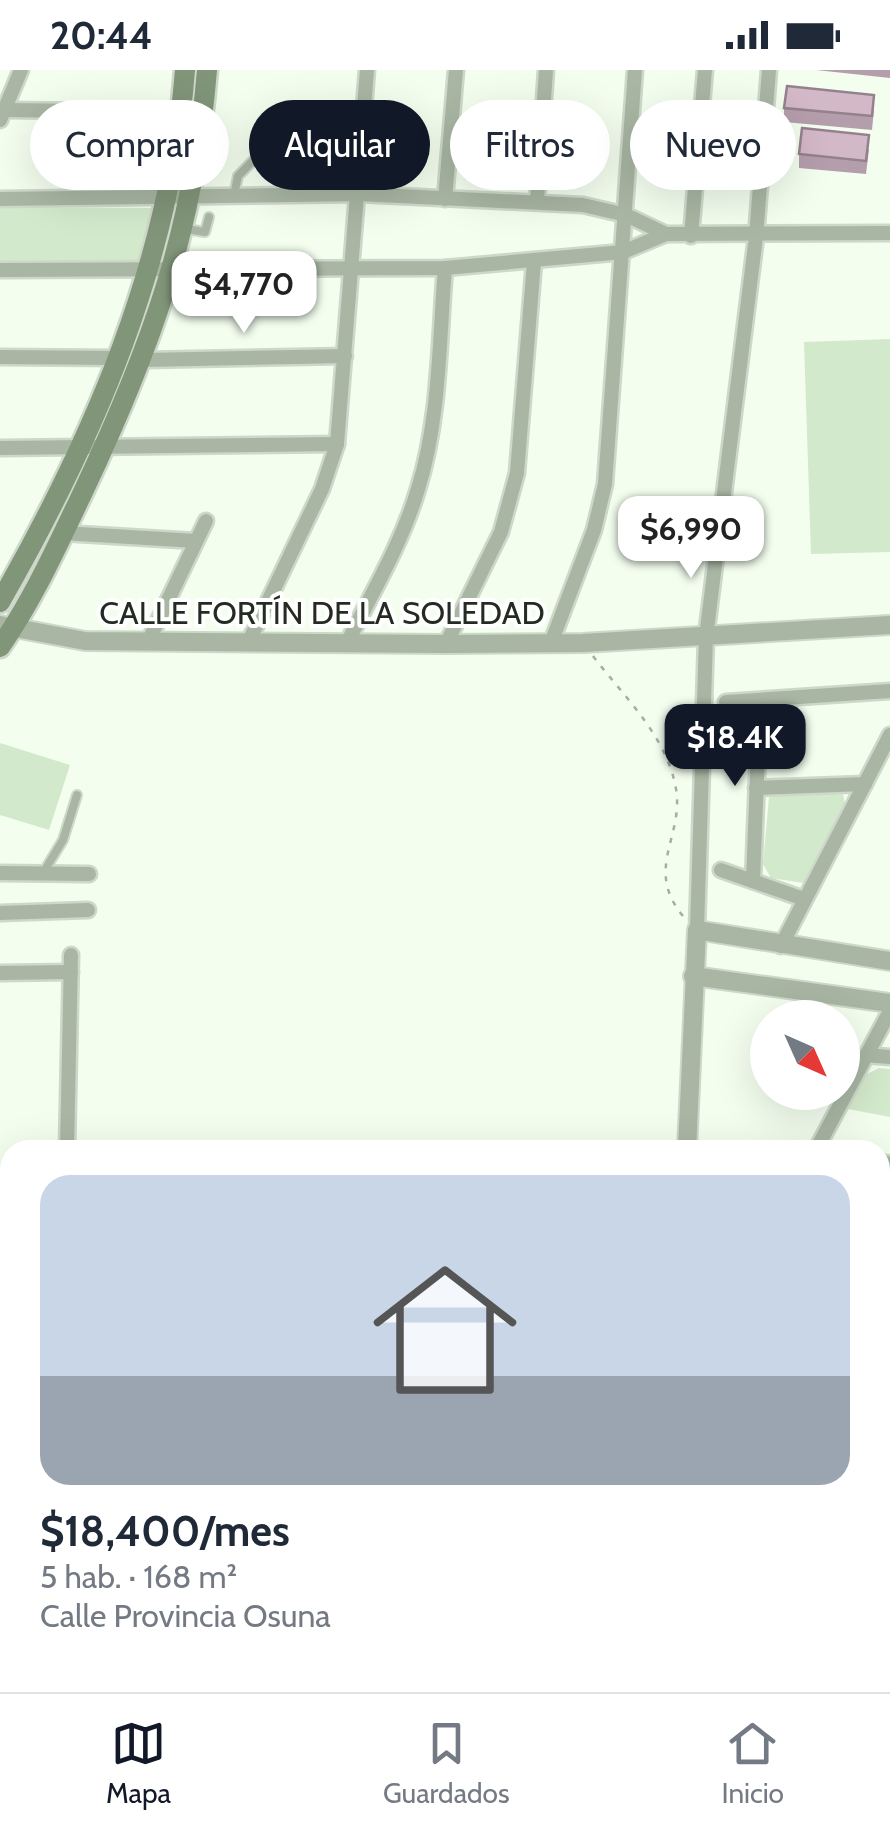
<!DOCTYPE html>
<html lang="es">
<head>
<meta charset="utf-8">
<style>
  body { margin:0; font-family:Cabin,sans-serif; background:#f6f6f7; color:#1f2937; height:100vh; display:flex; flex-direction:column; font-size:38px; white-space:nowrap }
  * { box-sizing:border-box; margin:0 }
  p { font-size:32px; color:#747a83 }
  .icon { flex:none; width:55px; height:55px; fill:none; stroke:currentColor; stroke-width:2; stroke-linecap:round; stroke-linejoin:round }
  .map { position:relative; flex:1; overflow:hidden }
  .drawer { position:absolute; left:0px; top:1070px; width:890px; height:552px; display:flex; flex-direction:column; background:#fff; border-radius:30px 30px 0 0; box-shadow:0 10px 40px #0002 }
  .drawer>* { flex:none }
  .hud { position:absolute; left:30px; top:30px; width:830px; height:90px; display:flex; gap:20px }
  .needle { width:65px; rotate:135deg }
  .tools { position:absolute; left:750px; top:930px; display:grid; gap:20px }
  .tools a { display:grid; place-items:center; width:110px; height:110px; border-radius:50%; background:#fff; box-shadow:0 10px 40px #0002; font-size:50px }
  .price { position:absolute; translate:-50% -85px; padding:0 22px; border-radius:20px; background:#fff; color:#222; font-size:32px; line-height:65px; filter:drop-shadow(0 2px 5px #0008) }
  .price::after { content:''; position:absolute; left:50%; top:60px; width:30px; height:22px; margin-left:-15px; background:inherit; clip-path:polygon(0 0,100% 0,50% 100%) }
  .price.active { background:#111827; color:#fff }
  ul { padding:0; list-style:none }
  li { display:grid; align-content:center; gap:20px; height:530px; padding:0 40px }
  li span { display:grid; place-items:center; height:310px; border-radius:30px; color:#555 }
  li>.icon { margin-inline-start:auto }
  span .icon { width:180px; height:180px; fill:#fffc; stroke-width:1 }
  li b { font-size:42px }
  .tag { padding:0 35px; border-radius:45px; background:#fff; box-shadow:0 10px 40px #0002; font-size:35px; line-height:90px }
  .tag.active { background:#111827; color:#fff }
  .status { display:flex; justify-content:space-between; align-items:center; height:70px; padding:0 50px; background:#fff; direction:ltr }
  .status svg { height:28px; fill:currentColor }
  .tab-bar { display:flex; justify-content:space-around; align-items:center; height:140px; border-top:2px solid #e0e1e3; background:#fff; font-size:28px; color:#747a83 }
  .tab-bar a { display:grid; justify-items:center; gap:5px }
  .tab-bar .active { color:#111827 }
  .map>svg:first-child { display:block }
  .green { fill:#d3e9cb }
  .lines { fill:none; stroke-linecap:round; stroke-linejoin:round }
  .service-casing { stroke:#ced8ca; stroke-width:12 }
  .minor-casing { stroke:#ced8ca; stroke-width:19 }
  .tertiary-casing { stroke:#ced8ca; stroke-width:22 }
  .secondary-casing { stroke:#ced8ca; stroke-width:25 }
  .path { stroke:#a4aea1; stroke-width:2.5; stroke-dasharray:5 8; stroke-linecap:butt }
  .service { stroke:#a8b6a3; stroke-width:8 }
  .minor { stroke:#a8b6a3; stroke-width:14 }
  .tertiary { stroke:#a8b6a3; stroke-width:18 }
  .secondary { stroke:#819579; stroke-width:20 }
  .wall { fill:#b59eac }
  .building { fill:#d3b8c8; stroke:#94818c; stroke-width:2.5 }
  .labels { text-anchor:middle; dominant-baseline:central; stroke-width:8; stroke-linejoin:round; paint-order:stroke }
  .street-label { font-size:32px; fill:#242b22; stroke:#fff }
</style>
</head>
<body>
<div class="status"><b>20:44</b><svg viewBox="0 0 49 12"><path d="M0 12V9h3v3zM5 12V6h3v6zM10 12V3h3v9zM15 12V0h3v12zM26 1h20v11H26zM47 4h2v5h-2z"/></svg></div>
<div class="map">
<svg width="890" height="1622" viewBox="0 0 890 1622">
  <rect width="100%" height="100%" fill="#f3feef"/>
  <g class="green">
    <polygon points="0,137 152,138 155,141 140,193 0,193"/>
    <polygon points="890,269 890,482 811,484 804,272"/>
    <polygon points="0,673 70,695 49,760 0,745"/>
    <polygon points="833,720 843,724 846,739 807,808 803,813 771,808 763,794 769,727"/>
    <polygon points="879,998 890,999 890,1047 848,1039 865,1005"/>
  </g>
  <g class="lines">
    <g class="service-casing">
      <g id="service">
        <polyline points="234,125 238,106 282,61"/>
        <polyline points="186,159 205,162 209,147"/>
        <polyline points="43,803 63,770 77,725"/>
      </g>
    </g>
    <g class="minor-casing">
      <g id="minor">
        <polyline points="4,40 182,42"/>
        <polyline points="0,50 21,0"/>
        <polyline points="0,129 359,124 583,135 626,145 666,164 890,163"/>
        <polyline points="445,129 456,0"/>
        <polyline points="537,131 546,0"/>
        <polyline points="691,166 705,0"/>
        <polyline points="0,200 445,198 623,182 666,164"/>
        <polyline points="0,287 119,288"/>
        <polyline points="144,290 345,286"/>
        <polyline points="0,378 337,374"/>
        <polyline points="63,463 196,471"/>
        <polyline points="249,571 322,419 337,374 367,0"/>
        <polyline points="148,572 206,451"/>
        <path d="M347,573c25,-50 55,-100 71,-154 22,-70 21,-148 27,-221"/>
        <polyline points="551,573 594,460 605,414 635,0"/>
        <polyline points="446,574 501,462 517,403 534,192"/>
        <polyline points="726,632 890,621"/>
        <polyline points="756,718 865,714"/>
        <polyline points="721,800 804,829"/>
        <polyline points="0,803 89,804"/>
        <polyline points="753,811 760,630"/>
        <polyline points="0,843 88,840"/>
        <polyline points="697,860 706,567 756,167 769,0"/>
        <polyline points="781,876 890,665"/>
        <polyline points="0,903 71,902"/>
        <polyline points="866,985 890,987"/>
        <polyline points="67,1080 71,885"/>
        <polyline points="816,1080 890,941"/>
        <polyline points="880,1092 890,1094"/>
        <polyline points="880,1186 890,1188"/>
        <polyline points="0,1224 10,1224"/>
        <polyline points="0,1255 10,1235"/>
        <polyline points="0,1406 10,1406"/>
        <polyline points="880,1415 890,1401"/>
        <polyline points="880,1433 890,1434"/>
        <polyline points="0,1500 10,1499"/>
        <polyline points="880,1526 890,1528"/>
        <polyline points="0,1590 10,1589"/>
        <polyline points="568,1612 612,1622"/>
        <polyline points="859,1612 890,1620"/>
        <polyline points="5,1622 10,1612"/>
        <polyline points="110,1622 115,1612"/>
        <polyline points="369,1622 374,1612"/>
        <polyline points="552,1622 557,1612"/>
        <polyline points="634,1622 640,1612"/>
      </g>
    </g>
    <g class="tertiary-casing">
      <g id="tertiary">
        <polyline points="0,555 85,571 446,574 583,573 890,555"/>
        <polyline points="693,906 890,933"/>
        <polyline points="687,1080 697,860 890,891"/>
        <polyline points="880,1248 890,1250"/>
        <polyline points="482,1622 487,1612"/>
      </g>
    </g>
    <g class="secondary-casing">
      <g id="secondary">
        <path d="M0,532c95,-166 170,-340 185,-532"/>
        <path d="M0,577c33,-47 58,-103 83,-155 68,-144 111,-262 124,-422"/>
      </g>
    </g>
    <path class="path" d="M593,586c31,41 74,80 83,133 8,48 -32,80 7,127"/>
    <use href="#service" class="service"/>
    <use href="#minor" class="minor"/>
    <use href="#tertiary" class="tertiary"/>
    <use href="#secondary" class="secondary"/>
  </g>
  <g class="wall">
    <polygon points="816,0 890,0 890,8"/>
    <polygon points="784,38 874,39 872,60 784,52"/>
    <polygon points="869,79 866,104 799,98 799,84"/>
  </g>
  <g class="building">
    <polygon points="787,16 874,25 872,46 784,38"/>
    <polygon points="802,58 869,65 866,91 799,84"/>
  </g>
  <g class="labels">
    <g class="street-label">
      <text x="322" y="542">CALLE FORTÍN DE LA SOLEDAD</text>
    </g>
  </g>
</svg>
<div class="tools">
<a><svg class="needle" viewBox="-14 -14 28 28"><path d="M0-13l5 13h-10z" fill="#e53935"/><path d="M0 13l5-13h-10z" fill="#747a83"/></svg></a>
</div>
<b class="price" style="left:244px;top:266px">$4,770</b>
<b class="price" style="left:691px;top:511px">$6,990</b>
<b class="price active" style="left:735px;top:719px">$18.4K</b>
<div class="hud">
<a class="tag">Comprar</a>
<a class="tag active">Alquilar</a>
<a class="tag">Filtros</a>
<a class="tag">Nuevo</a>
</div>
<section class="drawer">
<ul>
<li><span style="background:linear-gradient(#c9d6e8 65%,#9aa5b1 0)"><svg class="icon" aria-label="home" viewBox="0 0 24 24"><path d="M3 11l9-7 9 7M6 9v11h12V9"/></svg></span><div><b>$18,400/mes</b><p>5 hab. · 168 m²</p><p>Calle Provincia Osuna</p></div></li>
</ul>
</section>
</div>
<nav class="tab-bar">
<a class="active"><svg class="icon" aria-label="map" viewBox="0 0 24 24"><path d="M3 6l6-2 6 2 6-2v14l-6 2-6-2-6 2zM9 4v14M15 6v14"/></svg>Mapa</a>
<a><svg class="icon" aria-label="saved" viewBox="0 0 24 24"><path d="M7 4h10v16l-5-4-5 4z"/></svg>Guardados</a>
<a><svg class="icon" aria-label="home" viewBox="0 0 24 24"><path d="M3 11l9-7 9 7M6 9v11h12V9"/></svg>Inicio</a>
</nav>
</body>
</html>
